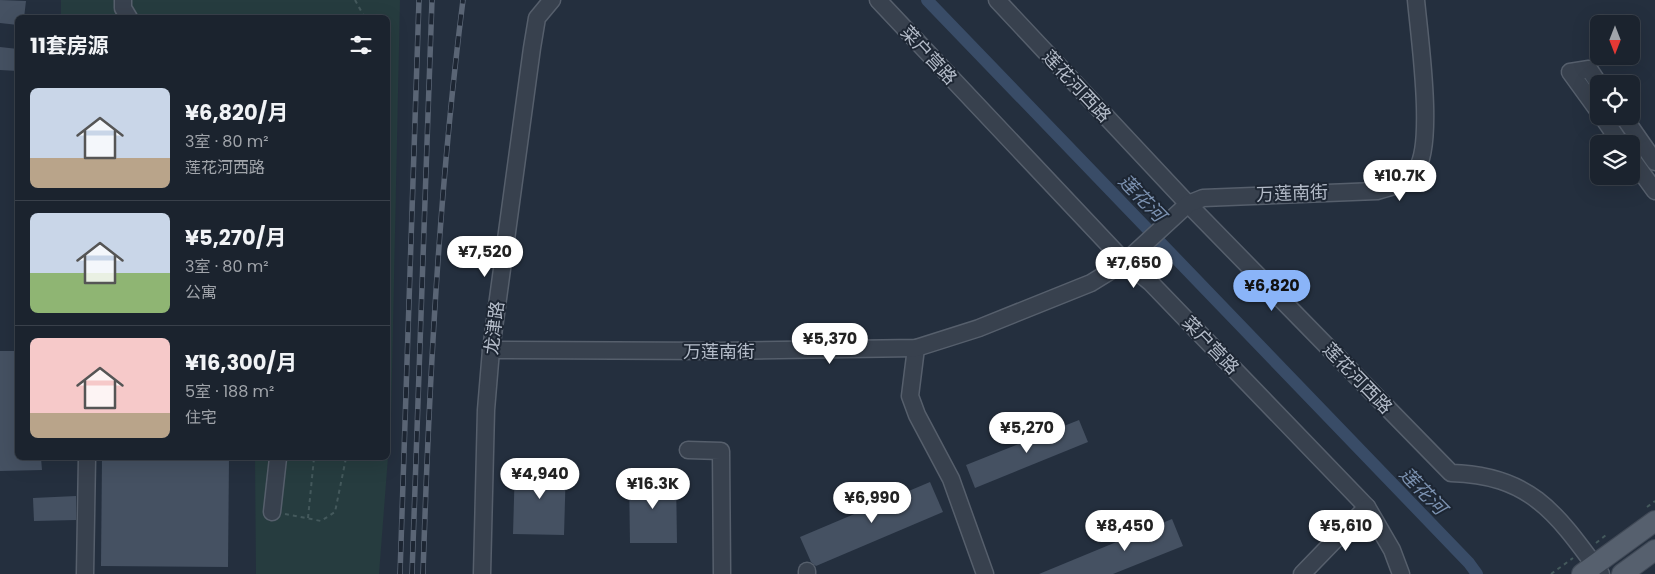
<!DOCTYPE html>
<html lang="zh">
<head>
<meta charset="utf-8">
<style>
  body { margin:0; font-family:Poppins,"Noto Sans SC",sans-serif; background:#242b36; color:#f1f3f6; height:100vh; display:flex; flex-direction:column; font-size:19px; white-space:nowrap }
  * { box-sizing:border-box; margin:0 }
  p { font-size:16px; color:#a0a4aa }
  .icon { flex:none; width:28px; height:28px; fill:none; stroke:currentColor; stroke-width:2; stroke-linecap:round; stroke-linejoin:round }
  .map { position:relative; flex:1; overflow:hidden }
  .side { position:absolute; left:15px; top:15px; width:375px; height:445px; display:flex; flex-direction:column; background:#1b232e; border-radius:8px; box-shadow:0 5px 20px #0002,0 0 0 1px #39404a }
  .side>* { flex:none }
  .needle { width:32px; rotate:180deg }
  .tools { position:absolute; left:1590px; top:15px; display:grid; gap:10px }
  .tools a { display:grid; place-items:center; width:50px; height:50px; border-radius:8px; background:#1b232e; box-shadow:0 5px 20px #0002,0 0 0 1px #39404a; font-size:25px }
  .price { position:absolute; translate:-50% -42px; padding:0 11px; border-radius:18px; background:#fff; color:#222; font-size:16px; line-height:32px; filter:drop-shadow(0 1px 2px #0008) }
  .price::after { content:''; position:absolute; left:50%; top:30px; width:15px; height:11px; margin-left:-8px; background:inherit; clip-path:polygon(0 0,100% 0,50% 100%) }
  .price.selected { background:#8ab4f8; color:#111 }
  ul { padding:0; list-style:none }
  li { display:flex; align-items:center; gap:15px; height:125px; padding:0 15px }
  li+li { border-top:1px solid #39404a }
  li span { display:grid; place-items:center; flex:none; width:140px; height:100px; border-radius:8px; color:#555 }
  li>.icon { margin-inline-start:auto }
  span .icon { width:60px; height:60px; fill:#fffc; stroke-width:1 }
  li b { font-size:21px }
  h2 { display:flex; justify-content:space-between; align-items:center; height:60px; padding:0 15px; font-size:21px }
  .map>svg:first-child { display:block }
  .green { fill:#263c3f }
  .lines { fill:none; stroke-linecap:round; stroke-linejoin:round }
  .canal { stroke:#394c67; stroke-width:12 }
  .building { fill:#455162 }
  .minor-casing { stroke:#565f6c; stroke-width:19 }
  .major-casing { stroke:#414a57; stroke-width:22 }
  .path { stroke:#44595c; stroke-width:2; stroke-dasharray:4 4; stroke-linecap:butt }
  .minor { stroke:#38414e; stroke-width:16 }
  .major { stroke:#56606e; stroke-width:20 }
  .rail-casing { stroke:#5a6575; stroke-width:5.5 }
  .rail { stroke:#1d2633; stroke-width:4; stroke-dasharray:11; stroke-linecap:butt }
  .labels { text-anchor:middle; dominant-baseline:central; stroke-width:4; stroke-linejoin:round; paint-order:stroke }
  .street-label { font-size:18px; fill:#b4bcc9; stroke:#1d2633 }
  .water-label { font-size:19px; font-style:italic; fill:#7c92b1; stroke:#1d2633 }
</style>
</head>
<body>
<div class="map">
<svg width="1655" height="574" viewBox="0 0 1655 574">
  <rect width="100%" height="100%" fill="#242f3e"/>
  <polygon class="green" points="61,0 400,0 391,418 379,574 256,574 255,458 388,458 388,18 61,18"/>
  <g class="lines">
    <polyline class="canal" points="927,0 1469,563 1477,574"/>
  </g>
  <g class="building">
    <polygon points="0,0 26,1 24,18 18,18 18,25 0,23"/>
    <polygon points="0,47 18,49 18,71 0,70"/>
    <polygon points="0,351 18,351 18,458 41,458 42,470 0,471"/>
    <polygon points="1079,420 1088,442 975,488 966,465"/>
    <polygon points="102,458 229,458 228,567 101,566"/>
    <polygon points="515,465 566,466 564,535 513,534"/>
    <polygon points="629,476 676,476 677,543 630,543"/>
    <polygon points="930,482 943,512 816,566 811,562 800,537"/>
    <polygon points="76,496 76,520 34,521 33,498"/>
    <polygon points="1172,519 1183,546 1113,574 1039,574"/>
  </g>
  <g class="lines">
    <g class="minor-casing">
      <g id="minor">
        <polyline points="123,0 123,8 129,18"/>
        <polyline points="878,0 1125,262 1150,282 1367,507 1392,550 1401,574"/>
        <path d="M997,0l191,204 263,269c80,2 106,41 150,101"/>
        <polyline points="1599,112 1570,72 1589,69 1599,84"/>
        <polyline points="1602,116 1621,144"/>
        <polyline points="1623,116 1655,162"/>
        <polyline points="1631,158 1655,191"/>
        <polyline points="916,348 910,396 917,415 951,479 985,574"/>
        <path d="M491,350l230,1 195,-3 63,-20 112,-45 34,-21 63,-58 15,-6 174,-7c15,-4 30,-8 39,-21 19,-25 3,-136 0,-170"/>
        <polyline points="688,450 721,451 722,574"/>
        <polyline points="272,512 278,458"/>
        <polyline points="807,571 807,574"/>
        <polyline points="85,574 87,458"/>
        <polyline points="482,574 486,410 491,350 532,48 537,18 552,0"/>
        <polyline points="1302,574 1367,507"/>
      </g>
    </g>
    <g class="major-casing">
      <g id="major">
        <polyline points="1582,574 1655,521"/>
        <polyline points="1622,574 1655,550"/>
      </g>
    </g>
    <g class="path">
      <polyline points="355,0 365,18"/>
      <polyline points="1647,507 1655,501"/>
      <polyline points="285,514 321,521 335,512 346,458"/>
      <polyline points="308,518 314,458"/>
      <polyline points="1596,543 1606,535"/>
      <polyline points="1551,574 1573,558"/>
    </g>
    <use href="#minor" class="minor"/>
    <use href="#major" class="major"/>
    <g class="rail-casing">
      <g id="rail">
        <polyline points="400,574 419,0"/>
        <polyline points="412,574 432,0"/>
        <path d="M423,574c6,-191 16,-384 40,-574"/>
      </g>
    </g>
    <use href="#rail" class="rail"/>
  </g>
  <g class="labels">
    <g class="street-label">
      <text transform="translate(929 55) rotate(47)">菜户营路</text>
      <text transform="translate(1077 86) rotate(47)">莲花河西路</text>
      <text transform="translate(1292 193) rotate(-2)">万莲南街</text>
      <text transform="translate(494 328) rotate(-83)">龙津路</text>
      <text transform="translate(1211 345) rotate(46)">菜户营路</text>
      <text x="719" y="351">万莲南街</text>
      <text transform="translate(1358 378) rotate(46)">莲花河西路</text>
    </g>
    <g class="water-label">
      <text transform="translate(1142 198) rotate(46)">莲花河</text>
      <text transform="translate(1423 491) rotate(46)">莲花河</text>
    </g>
  </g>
</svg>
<div class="tools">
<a><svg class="needle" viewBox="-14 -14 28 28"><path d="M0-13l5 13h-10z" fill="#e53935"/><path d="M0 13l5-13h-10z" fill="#a0a4aa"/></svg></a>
<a><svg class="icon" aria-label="locate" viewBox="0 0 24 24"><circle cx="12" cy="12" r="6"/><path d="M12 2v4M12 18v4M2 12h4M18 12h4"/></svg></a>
<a><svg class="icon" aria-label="layers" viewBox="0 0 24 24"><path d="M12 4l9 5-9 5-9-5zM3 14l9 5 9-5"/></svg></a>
</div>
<b class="price" style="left:1400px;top:202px">¥10.7K</b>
<b class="price" style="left:485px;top:278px">¥7,520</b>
<b class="price" style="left:1134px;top:289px">¥7,650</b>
<b class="price selected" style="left:1272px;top:312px">¥6,820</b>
<b class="price" style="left:830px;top:365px">¥5,370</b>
<b class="price" style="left:1027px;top:454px">¥5,270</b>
<b class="price" style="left:540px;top:500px">¥4,940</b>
<b class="price" style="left:653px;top:510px">¥16.3K</b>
<b class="price" style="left:872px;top:524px">¥6,990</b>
<b class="price" style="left:1125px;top:552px">¥8,450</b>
<b class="price" style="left:1346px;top:552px">¥5,610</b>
<section class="side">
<h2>11套房源<svg class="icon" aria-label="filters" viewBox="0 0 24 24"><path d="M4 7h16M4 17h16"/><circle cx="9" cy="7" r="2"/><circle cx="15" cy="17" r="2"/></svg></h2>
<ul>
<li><span style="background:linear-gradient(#c9d6e8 70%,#b9a48a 0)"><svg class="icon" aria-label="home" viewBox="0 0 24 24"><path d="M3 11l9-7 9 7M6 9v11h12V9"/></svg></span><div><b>¥6,820/月</b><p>3室 · 80 m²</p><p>莲花河西路</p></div></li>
<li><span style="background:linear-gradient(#c9d6e8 60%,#8fb573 0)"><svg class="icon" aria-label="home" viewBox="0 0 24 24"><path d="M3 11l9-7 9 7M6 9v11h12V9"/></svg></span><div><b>¥5,270/月</b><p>3室 · 80 m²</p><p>公寓</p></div></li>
<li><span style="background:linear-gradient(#f6c9c9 75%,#b9a48a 0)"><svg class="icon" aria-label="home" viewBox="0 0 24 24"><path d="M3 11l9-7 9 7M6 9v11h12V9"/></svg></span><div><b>¥16,300/月</b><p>5室 · 188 m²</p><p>住宅</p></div></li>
</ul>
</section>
</div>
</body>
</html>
